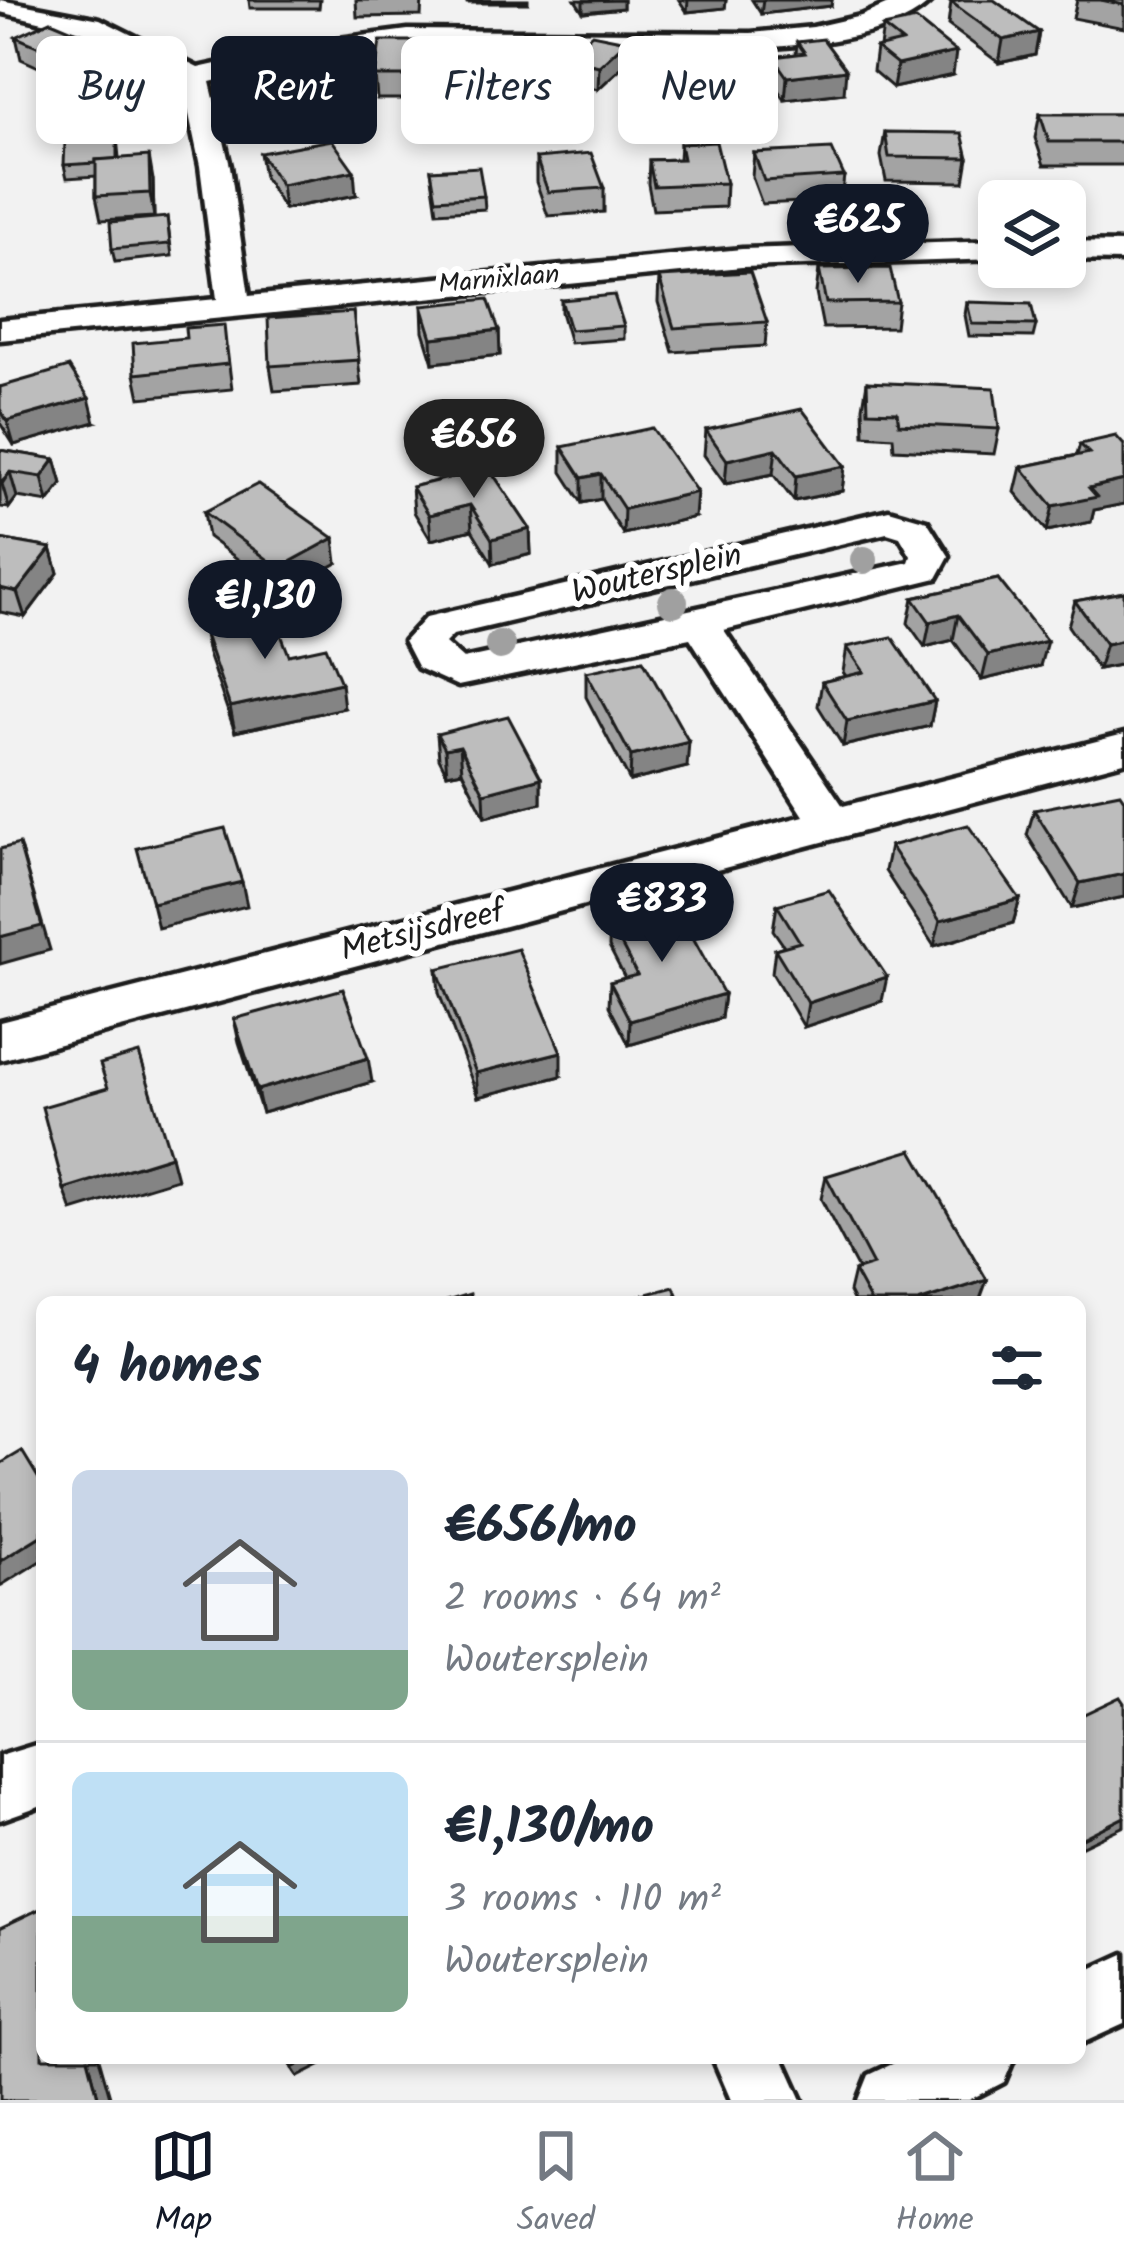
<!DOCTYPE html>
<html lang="en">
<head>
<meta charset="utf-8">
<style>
  body { margin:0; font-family:Kalam,sans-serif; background:#f6f6f7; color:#1f2937; height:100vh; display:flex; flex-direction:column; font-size:45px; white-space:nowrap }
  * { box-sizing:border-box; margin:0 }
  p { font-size:39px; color:#747a83 }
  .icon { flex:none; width:66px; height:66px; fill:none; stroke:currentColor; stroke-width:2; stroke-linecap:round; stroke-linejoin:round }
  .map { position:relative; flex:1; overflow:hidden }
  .drawer { position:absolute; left:36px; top:1296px; width:1050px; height:768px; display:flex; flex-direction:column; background:#fff; border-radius:18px; box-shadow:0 6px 18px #0003 }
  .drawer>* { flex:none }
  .guide { position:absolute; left:36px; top:36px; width:1053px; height:108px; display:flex; gap:24px }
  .buttons { position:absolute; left:978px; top:180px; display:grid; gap:24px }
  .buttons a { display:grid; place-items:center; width:108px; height:108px; border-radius:18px; background:#fff; box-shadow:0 6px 18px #0003; font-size:60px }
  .price { position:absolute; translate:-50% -102px; padding:0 27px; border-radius:42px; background:#111827; color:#fff; font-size:39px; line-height:78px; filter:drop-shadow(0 3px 6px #0008) }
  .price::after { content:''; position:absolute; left:50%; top:72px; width:36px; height:27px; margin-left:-18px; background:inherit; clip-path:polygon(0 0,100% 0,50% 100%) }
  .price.current { background:#222; color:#fff }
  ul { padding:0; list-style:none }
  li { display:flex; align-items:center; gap:36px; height:300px; padding:0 36px }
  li+li { border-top:3px solid #e0e1e3 }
  li span { display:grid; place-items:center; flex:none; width:336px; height:240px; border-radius:18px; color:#555 }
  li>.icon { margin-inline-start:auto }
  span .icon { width:144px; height:144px; fill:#fffc; stroke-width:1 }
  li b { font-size:51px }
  h2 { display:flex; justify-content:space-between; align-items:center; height:144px; padding:0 36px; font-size:51px }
  .chip { padding:0 42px; border-radius:18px; background:#fff; box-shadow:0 6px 18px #0003; font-size:42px; line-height:108px }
  .chip.current { background:#111827; color:#fff }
  .tabs { display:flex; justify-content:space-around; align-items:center; height:168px; border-top:3px solid #e0e1e3; background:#fff; font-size:33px; color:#747a83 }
  .tabs a { display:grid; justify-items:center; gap:6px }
  .tabs .current { color:#111827 }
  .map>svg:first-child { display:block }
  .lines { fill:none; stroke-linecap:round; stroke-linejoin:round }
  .minor-casing { stroke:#1c1c1c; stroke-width:9 }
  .minor { fill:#fff; fill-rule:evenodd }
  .tree { fill:#a0a0a0 }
  .wall { fill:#a3a3a3; stroke:#1c1c1c; stroke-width:3 }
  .shaded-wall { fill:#848484; stroke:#1c1c1c; stroke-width:3 }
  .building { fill:#bdbdbd; stroke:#1c1c1c; stroke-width:3 }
  .labels { text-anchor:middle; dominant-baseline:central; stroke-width:12; stroke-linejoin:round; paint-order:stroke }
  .far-street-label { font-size:27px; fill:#1c1c1c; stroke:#fff }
  .street-label { font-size:33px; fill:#1c1c1c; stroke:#fff }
</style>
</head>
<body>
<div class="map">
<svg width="1124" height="2100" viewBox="0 0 1124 2100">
  <rect width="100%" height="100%" fill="#f2f2f2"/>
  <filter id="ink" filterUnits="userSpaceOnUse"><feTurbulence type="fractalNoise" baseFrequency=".00833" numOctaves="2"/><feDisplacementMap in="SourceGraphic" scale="24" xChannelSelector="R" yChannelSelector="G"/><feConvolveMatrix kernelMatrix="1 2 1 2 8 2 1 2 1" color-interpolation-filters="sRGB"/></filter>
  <g filter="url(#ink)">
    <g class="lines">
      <g class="minor-casing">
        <g id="minor">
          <path d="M0,0l100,19 98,49 118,-26 92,-12 343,3 62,-6 48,-11 36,-16h35c-72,78 -389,40 -496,44 -76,3 -152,19 -226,38l20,84 19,130 493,-47 257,-8v18l-257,8 -742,73v-20l217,-21 -17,-133 -18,-85 -100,-50 -82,-19z"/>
          <polygon points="1065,242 1124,243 1124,261 1065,260"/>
          <path d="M889,510l38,11 22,35 -12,22 -213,52 119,176 281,-72v28l-1124,298v-38l804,-206 -114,-178 -232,48 -40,-18 -14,-27 22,-24zM887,533l13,4 11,19 -2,6 -446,97 -18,-16 8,-8z"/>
          <polygon points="42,1743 42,1805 0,1820 0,1756"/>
          <polygon points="1124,1954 1124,2024 1080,2044 1080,1974"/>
          <polygon points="713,2058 783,2058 802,2100 731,2100"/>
          <polygon points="905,2058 1014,2058 1004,2082 969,2100 859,2100 869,2075"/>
        </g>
      </g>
      <use href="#minor" class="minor"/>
    </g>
    <g class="tree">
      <circle cx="864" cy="560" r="14"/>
      <circle cx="673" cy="602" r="15"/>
      <circle cx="500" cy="645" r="15"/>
    </g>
    <g class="wall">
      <polygon points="249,0 320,0 319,8 250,8"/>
      <polygon points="356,0 422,0 421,16 357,17"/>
      <polygon points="466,0 528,0 528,3 467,3"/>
      <polygon points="575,0 623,0 623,8 583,12"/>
      <polygon points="679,0 726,0 725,8 687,12"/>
      <polygon points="752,0 832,0 831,6 761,14"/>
      <polygon points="1077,0 1124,0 1124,28 1073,18"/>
      <polygon points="951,2 1039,32 1035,55 999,63 948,25"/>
      <polygon points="883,27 953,75 893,88 873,71 876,48 880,47"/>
      <polygon points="16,37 94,39 98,62 63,78 21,59"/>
      <polygon points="727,39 721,92 680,89 681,76 665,76 666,53"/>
      <polygon points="626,41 625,64 598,89 522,71 522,48 583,42"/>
      <polygon points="797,42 844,93 785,100 771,80 773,57 796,54"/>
      <polygon points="319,55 326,116 277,119 274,96"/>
      <polygon points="421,64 417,99 377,99 375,76"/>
      <polygon points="85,70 157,115 117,124 90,93"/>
      <polygon points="1040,114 1124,114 1124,165 1044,165 1035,138"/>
      <polygon points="885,132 968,158 964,182 886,181 881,156"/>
      <polygon points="117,138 119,158 153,180 154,217 101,220 96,196 96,176 67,178 64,165"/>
      <polygon points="680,144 726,183 725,207 653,210 648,184 649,160 679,159"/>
      <polygon points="260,153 356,195 284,209 264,177"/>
      <polygon points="754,153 844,176 841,200 762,204 752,177"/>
      <polygon points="536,158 604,188 604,212 548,216 536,182"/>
      <polygon points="431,170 484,196 485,209 437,212"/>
      <polygon points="167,217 172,256 115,262 112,249"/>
      <polygon points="819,269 898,302 895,327 823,328 816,293"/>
      <polygon points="659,277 767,322 765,346 673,352 658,302"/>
      <polygon points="561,300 624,326 624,339 570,343 561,312"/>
      <polygon points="967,302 1036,325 1033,337 969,336 965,315"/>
      <polygon points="422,306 499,330 500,355 433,363 423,331"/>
      <polygon points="353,312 361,385 274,391 270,366"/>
      <polygon points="227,349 232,389 140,398 135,374"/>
      <polygon points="867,382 999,429 994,454 894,449 893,437 864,435 863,407"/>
      <polygon points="0,387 95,422 14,445 0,423"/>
      <polygon points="706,430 845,466 842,491 794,501 773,474 725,484 704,455"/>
      <polygon points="1080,444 1124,445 1124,504 1094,510 1091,522 1047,531 1015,492 1021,467 1077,455"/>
      <polygon points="562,447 695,517 623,534 601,499 582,503 562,472"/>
      <polygon points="0,450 55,459 62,484 48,502 17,497 9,508 0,507"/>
      <polygon points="489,468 530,529 531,554 493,564 472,530 431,540 414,512 412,487"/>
      <polygon points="204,512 337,563 283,593 208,537"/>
      <polygon points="0,539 51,548 58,573 25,617 0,612"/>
      <polygon points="998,579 1040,666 982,680 953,640 925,647 908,623 913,598"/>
      <polygon points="1124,592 1124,664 1098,669 1068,626 1075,601"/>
      <polygon points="203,629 289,655 344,708 235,732 208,654"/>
      <polygon points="847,647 935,701 930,726 843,746 818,706 822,682 846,676 843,672"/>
      <polygon points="586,672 687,767 630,781 586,697"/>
      <polygon points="437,734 541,778 541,803 485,817 462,771 447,774 439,758"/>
      <polygon points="1124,799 1124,897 1072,908 1027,835 1034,810"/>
      <polygon points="890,846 1020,899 1013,923 934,946 885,871"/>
      <polygon points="777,905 882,1001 804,1027 772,973 775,949 784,946 773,930"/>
      <polygon points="610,923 724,994 721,1018 629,1045 609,1006 610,982 625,978 609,947"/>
      <polygon points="437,969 561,1076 478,1097 439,993"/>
      <polygon points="234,1019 372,1082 262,1113 239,1042"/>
      <polygon points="826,1176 979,1302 854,1302 849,1292 854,1271 858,1269 821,1199"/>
    </g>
    <g class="shaded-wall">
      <polygon points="623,0 623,8 583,12 583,1"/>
      <polygon points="688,0 726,0 725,8 687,12"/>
      <polygon points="763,0 832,0 831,6 761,14"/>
      <polygon points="1039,32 1035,55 999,63 1003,40"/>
      <polygon points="94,39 98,62 63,78 58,55"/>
      <polygon points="420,41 421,64 417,99 416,76"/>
      <polygon points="626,41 625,64 598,89 599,66"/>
      <polygon points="956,52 953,75 893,88 897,65"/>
      <polygon points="846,70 844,93 785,100 787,77"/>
      <polygon points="153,92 157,115 117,124 113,101"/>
      <polygon points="149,156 153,180 154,217 150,193"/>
      <polygon points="354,171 356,195 284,209 281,185"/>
      <polygon points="499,330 500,355 433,363 432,338"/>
      <polygon points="89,398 95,422 14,445 7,421"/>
      <polygon points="776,449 773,474 725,484 727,460"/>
      <polygon points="55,459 62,484 48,502 42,477"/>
      <polygon points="845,466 842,491 794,501 796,476"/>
      <polygon points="10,472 17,497 9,508 2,484"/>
      <polygon points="601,474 601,499 582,503 582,478"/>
      <polygon points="1124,480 1124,504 1094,510 1091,522 1047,531 1053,506 1089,488"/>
      <polygon points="697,492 695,517 623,534 624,509"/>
      <polygon points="470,505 472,530 431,540 429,515"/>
      <polygon points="530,529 531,554 493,564 492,539"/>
      <polygon points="334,538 337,563 283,593 279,568"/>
      <polygon points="51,548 58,573 25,617 17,592"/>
      <polygon points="958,615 953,640 925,647 930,622"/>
      <polygon points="1124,640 1124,664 1098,669 1106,644"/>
      <polygon points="1047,641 1040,666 982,680 988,655"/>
      <polygon points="341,683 344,708 235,732 230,707"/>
      <polygon points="935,701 930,726 843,746 847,721"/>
      <polygon points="689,742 687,767 630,781 631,756"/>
      <polygon points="460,746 462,771 447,774 445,749"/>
      <polygon points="541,778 541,803 485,817 484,793"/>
      <polygon points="19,844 50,950 0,964 0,937"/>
      <polygon points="1124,874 1124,897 1072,908 1080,883"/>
      <polygon points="242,882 247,906 158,928 152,903"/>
      <polygon points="1020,899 1013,923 934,946 940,921"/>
      <polygon points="887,977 882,1001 804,1027 808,1003"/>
      <polygon points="724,994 721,1018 629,1045 630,1021"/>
      <polygon points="561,1052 561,1076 478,1097 476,1073"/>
      <polygon points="368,1058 372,1082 262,1113 257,1090"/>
      <polygon points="171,1156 177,1179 72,1211 64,1189"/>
      <polygon points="987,1280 979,1302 918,1302"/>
      <polygon points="42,1535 42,1560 0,1586 0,1561"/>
      <polygon points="1124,1817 1124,1826 1080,1847 1080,1839"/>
      <polygon points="88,2058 99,2058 111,2100 99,2100"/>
      <polygon points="311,2058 336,2058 298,2077 292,2068"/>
    </g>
    <g class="building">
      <polygon points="962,0 994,0 1039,32 1003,40 951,2"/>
      <polygon points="1101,0 1124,0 1124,5"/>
      <polygon points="916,20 956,52 897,65 876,48 902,42 883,27"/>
      <polygon points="51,21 94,39 58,55 16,37"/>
      <polygon points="540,32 583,42 592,34 626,41 599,66 522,48"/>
      <polygon points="669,36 727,39 723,69 681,66 683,53 666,53"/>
      <polygon points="823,39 846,70 787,77 773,57 805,53 797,42"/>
      <polygon points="380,41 420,41 416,76 375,76"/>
      <polygon points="319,55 324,93 274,96 270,58"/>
      <polygon points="125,61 153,92 113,101 85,70"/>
      <polygon points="1040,114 1124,114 1124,142 1049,142"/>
      <polygon points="885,132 962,133 968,158 889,157"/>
      <polygon points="117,138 117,159 96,160 96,163 64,165 65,142"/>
      <polygon points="332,140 354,171 281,185 260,153"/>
      <polygon points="716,142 726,183 654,186 649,160 683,159 680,144"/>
      <polygon points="832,149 844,176 764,181 754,153"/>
      <polygon points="591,153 604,188 548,192 536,158"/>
      <polygon points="149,156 150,193 96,196 96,160"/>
      <polygon points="479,167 484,196 436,199 431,170"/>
      <polygon points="167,217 170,244 112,249 110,222"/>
      <polygon points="890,268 898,302 826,303 819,269"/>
      <polygon points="750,272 767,322 674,328 659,277"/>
      <polygon points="614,295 624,326 570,330 561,300"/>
      <polygon points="488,299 499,330 432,338 422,306"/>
      <polygon points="967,302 1031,304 1036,325 972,324"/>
      <polygon points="353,312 359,360 270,366 268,318"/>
      <polygon points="224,325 228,364 135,374 133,343 186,338 185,328"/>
      <polygon points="69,367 89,398 7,421 0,409 0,387"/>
      <polygon points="867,382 994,388 999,429 899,424 897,412 868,411"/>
      <polygon points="802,409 845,466 796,476 776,449 727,460 706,430"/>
      <polygon points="652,428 697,492 624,509 601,474 582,478 562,447"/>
      <polygon points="1116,436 1124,445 1124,480 1089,488 1097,497 1053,506 1021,467 1089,453 1080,444"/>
      <polygon points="0,450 55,459 42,477 10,472 0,483"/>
      <polygon points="489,468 530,529 492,539 470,505 429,515 412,487"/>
      <polygon points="258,484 334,538 279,568 204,512"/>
      <polygon points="0,539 51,548 17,592 0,588"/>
      <polygon points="998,579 1047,641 988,655 958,615 930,622 913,598"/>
      <polygon points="1124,592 1124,640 1106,644 1075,601"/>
      <polygon points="273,614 289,655 326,647 341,683 230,707 203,629"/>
      <polygon points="892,637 935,701 847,721 822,682 864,672 847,647"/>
      <polygon points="643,660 689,742 631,756 586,672"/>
      <polygon points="508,716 541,778 484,793 460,746 445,749 437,734"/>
      <polygon points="1120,793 1124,799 1124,874 1080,883 1034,810"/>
      <polygon points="968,825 1020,899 940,921 890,846"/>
      <polygon points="225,828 242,882 152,903 137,848"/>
      <polygon points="19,844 42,926 0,937 0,849"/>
      <polygon points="829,890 887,977 808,1003 775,949 800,942 777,905"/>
      <polygon points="675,905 724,994 630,1021 610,982 637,975 610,923"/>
      <polygon points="518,949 561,1052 476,1073 437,969"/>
      <polygon points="343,989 368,1058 257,1090 234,1019"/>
      <polygon points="139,1053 171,1156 64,1189 42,1107 108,1088 100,1064"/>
      <polygon points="912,1150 987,1280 918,1302 871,1302 854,1271 873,1265 826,1176"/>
      <polygon points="674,1287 680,1302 617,1302"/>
      <polygon points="470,1294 472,1302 444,1302"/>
      <polygon points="22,1451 42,1484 42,1535 0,1561 0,1464"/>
      <polygon points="1120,1697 1124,1703 1124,1817 1080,1839 1080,1716"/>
      <polygon points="42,1908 42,2058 88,2058 99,2100 0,2100 0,1928"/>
      <polygon points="289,2058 311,2058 292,2068"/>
    </g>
  </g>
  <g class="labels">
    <g class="far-street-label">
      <text transform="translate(499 280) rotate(-5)">Marnixlaan</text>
    </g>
    <g class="street-label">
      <text transform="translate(657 575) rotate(-13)">Woutersplein</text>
      <text transform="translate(423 932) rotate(-14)">Metsijsdreef</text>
    </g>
  </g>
</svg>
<div class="buttons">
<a><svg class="icon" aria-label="layers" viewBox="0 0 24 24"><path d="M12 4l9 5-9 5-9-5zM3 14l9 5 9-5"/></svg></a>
</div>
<b class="price" style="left:858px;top:286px">€625</b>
<b class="price current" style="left:474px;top:501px">€656</b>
<b class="price" style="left:265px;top:662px">€1,130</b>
<b class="price" style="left:662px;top:965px">€833</b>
<div class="guide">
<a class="chip">Buy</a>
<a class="chip current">Rent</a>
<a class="chip">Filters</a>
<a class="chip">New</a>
</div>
<section class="drawer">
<h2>4 homes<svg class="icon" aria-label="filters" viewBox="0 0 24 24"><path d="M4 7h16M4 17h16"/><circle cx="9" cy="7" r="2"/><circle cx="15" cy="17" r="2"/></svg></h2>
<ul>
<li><span style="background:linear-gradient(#c9d6e8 75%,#7fa58c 0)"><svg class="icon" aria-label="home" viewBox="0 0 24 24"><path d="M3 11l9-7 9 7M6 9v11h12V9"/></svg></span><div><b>€656/mo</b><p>2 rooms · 64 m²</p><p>Woutersplein</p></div></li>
<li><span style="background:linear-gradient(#bfe0f5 60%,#7fa58c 0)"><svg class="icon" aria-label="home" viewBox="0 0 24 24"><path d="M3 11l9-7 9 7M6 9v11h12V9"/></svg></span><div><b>€1,130/mo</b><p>3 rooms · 110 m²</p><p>Woutersplein</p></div></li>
</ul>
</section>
</div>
<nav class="tabs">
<a class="current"><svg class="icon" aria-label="map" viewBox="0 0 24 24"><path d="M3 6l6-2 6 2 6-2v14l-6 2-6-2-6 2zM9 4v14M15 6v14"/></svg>Map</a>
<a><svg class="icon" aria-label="saved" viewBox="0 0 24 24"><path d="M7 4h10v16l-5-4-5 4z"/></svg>Saved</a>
<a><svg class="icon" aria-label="home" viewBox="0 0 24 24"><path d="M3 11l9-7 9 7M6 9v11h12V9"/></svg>Home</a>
</nav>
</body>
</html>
